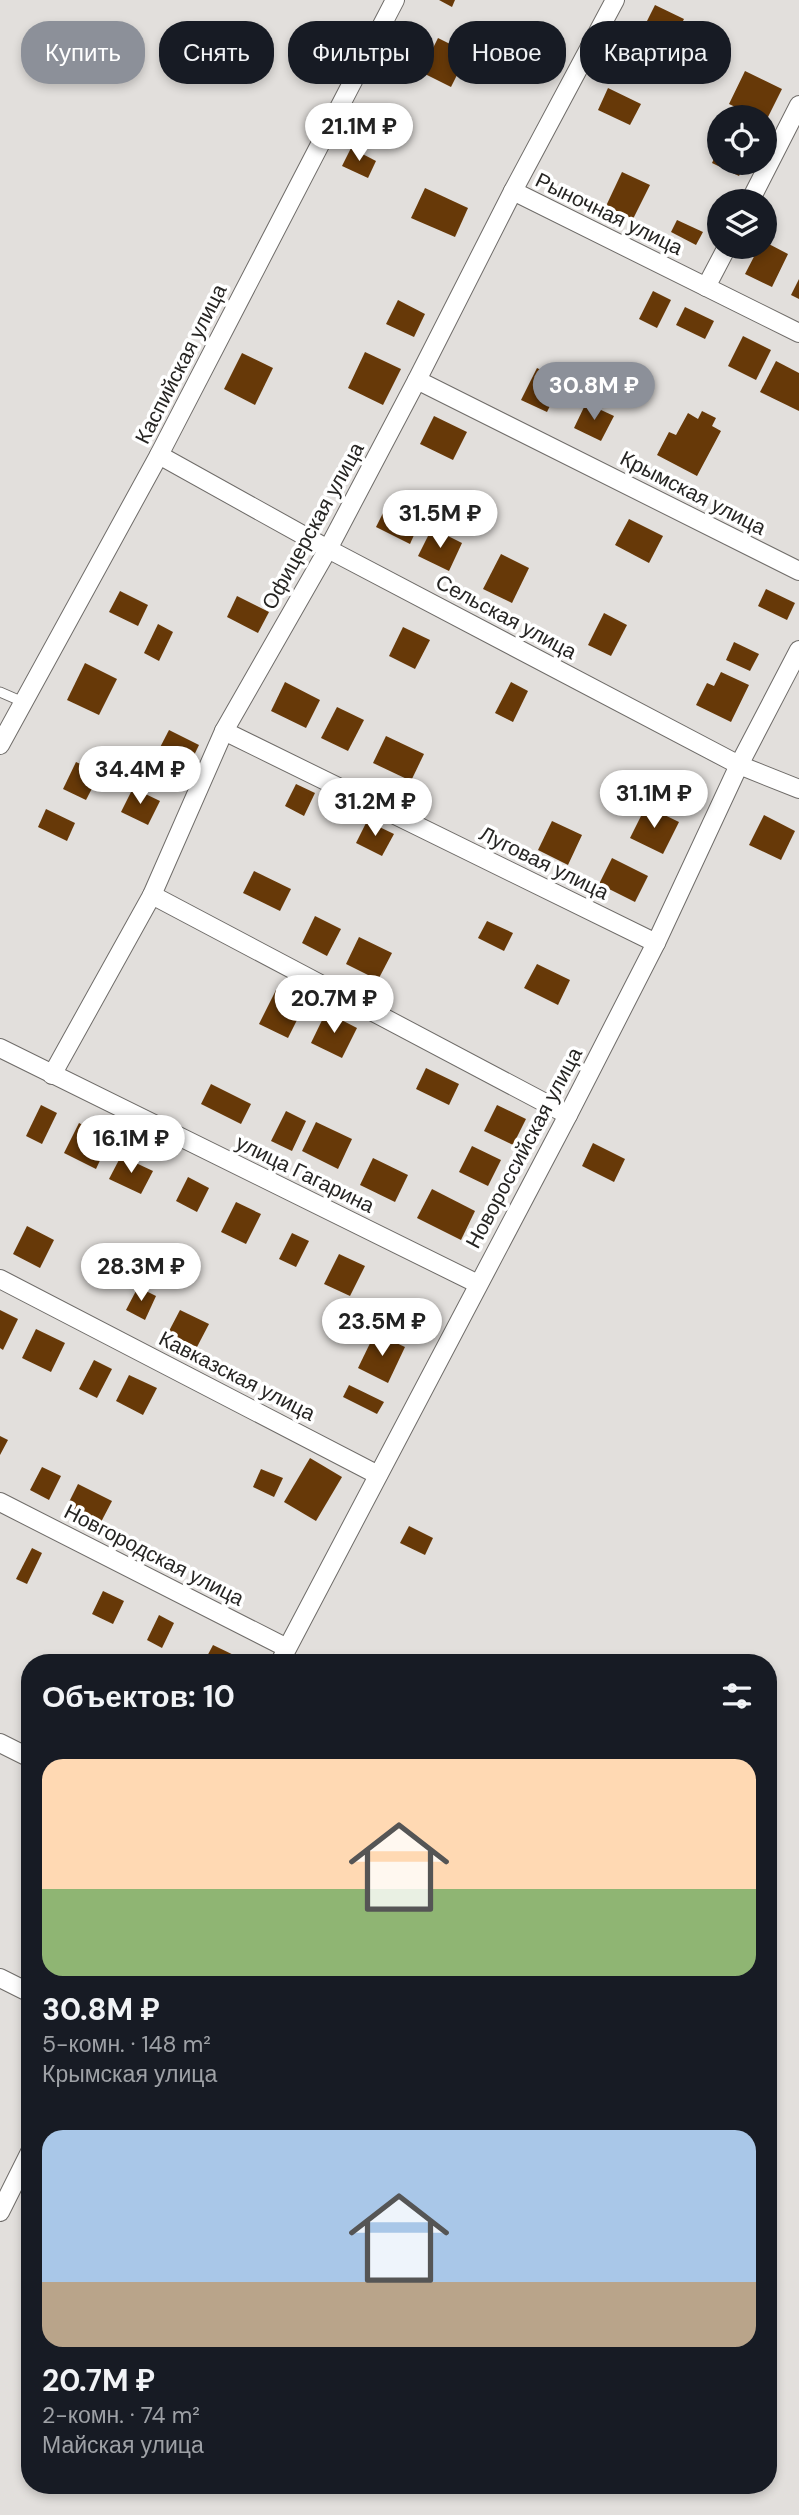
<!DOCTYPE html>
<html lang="ru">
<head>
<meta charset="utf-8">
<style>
  body { margin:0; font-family:"DM Sans",sans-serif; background:#242831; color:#f1f3f6; height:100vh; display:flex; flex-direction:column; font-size:26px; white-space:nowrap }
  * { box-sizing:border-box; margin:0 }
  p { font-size:23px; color:#9ea1a6 }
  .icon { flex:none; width:38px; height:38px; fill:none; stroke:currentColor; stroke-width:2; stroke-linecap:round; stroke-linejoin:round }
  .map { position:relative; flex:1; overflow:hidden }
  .panel { position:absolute; left:21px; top:1654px; width:756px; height:840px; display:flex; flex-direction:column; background:#171b24; border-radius:28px; box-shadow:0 4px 10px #0003 }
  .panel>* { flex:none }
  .hud { position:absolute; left:21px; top:21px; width:758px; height:63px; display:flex; gap:14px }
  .buttons { position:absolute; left:707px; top:105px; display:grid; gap:14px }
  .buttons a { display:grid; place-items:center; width:70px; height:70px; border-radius:50%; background:#171b24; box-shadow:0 4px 10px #0003; font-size:35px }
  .price { position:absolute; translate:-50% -60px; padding:0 16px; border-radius:24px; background:#fff; color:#222; font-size:23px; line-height:46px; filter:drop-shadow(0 2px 4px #0008) }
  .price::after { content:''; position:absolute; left:50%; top:42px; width:21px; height:16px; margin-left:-10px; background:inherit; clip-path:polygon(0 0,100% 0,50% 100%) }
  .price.current { background:#8c9099; color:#fff }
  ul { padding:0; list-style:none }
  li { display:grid; align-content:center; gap:14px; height:371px; padding:0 21px }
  li span { display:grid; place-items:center; height:217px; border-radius:21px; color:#555 }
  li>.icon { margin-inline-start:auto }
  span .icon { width:126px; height:126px; fill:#fffc; stroke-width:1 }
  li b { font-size:30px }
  h2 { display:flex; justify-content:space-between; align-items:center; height:84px; padding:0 21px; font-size:30px }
  .chip { padding:0 24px; border-radius:28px; background:#171b24; box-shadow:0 4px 10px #0003; font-size:24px; line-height:63px }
  .chip.current { background:#8c9099; color:#fff }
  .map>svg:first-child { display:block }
  .building { fill:#673908 }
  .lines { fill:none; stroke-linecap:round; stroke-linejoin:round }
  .lane-casing { stroke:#6f6c69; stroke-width:11 }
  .street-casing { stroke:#6f6c69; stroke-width:20 }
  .lane { stroke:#fff; stroke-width:9 }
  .street { stroke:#fff; stroke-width:18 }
  .labels { text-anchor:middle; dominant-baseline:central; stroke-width:7; stroke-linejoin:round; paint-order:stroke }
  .street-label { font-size:21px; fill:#262523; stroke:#fff }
</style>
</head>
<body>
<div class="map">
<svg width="799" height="2515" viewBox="0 0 799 2515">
  <rect width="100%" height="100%" fill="#e2dfdc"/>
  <g class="building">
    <polygon points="439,0 455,0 452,7"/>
    <polygon points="655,5 684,19 664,59 635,45"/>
    <polygon points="438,38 468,53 451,87 421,72"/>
    <polygon points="745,71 782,89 765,123 765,117 756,117 729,104"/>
    <polygon points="608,88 641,104 630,125 598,110"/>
    <polygon points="351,148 376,161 368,178 342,166"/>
    <polygon points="719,148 719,163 745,163 739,176 712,163"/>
    <polygon points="622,172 650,185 633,219 606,206"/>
    <polygon points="425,188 468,208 455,237 411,218"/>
    <polygon points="677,220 703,232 696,245 671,232"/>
    <polygon points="765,242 788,254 772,287 745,274 759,247 765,247"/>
    <polygon points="799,279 799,299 791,295"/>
    <polygon points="653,291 671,300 657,328 639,319"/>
    <polygon points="398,300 425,314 414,337 386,324"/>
    <polygon points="685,307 714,321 705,339 676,325"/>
    <polygon points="743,336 771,350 756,380 728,366"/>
    <polygon points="365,352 401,369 383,405 348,388"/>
    <polygon points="242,353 273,368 255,405 224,389"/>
    <polygon points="776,361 799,373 799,411 760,392"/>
    <polygon points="537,368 562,381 547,412 521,400"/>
    <polygon points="586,403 614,416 601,441 574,428"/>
    <polygon points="702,411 716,418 712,426 721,431 697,476 657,455 669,432 676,435 688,413 698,419"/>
    <polygon points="434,416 467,432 453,460 420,444"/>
    <polygon points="385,509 418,526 410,544 376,527"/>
    <polygon points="629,519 663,536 649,563 615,545"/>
    <polygon points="432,528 462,543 449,571 418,556"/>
    <polygon points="501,554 529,568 512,603 483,589"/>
    <polygon points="766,589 795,603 787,620 758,606"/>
    <polygon points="120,591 148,605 138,626 109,612"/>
    <polygon points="237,596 269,612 258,633 227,617"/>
    <polygon points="604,613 627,625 611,656 588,645"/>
    <polygon points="158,624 173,632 159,661 144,653"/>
    <polygon points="403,627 430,640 415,669 389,656"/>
    <polygon points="734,642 759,654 750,671 726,660"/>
    <polygon points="85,663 117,679 99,715 67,700"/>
    <polygon points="721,672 749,685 731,722 696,705 707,683 714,686"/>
    <polygon points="285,682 320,700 306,728 271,711"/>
    <polygon points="511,682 528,691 513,722 495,713"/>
    <polygon points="337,707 364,720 348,751 321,738"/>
    <polygon points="169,730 199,745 184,776 153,761"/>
    <polygon points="386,736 424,754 411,781 373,763"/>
    <polygon points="76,762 100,773 86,800 63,789"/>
    <polygon points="296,784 315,793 304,816 285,806"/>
    <polygon points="133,788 160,801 148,825 121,812"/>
    <polygon points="646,806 679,822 663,854 630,838"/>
    <polygon points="46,809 75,823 67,841 38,827"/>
    <polygon points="764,815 795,831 781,860 749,845"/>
    <polygon points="367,821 394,834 382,856 356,843"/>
    <polygon points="552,821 582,835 568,865 538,850"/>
    <polygon points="612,858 648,876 635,902 599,884"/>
    <polygon points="254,871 291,889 280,911 243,893"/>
    <polygon points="315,916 341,929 327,956 302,943"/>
    <polygon points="487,921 513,933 504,951 478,938"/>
    <polygon points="359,937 392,953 378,980 346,964"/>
    <polygon points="537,964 570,980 558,1005 524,988"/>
    <polygon points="276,990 305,1004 288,1038 259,1024"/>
    <polygon points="326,1012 357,1028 342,1058 311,1043"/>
    <polygon points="426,1068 459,1084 449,1105 416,1089"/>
    <polygon points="211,1084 251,1104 241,1124 201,1104"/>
    <polygon points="41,1105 57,1113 42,1144 26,1136"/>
    <polygon points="497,1105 526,1119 513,1145 484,1131"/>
    <polygon points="286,1111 306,1121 292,1151 271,1141"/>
    <polygon points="316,1122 352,1139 338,1169 302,1151"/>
    <polygon points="79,1123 110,1139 96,1169 64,1153"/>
    <polygon points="593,1143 625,1159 614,1182 582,1166"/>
    <polygon points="472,1146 501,1160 488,1186 459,1172"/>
    <polygon points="121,1156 153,1171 141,1194 109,1179"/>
    <polygon points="373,1158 408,1175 395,1202 360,1185"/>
    <polygon points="188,1177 209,1188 197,1212 176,1201"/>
    <polygon points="432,1189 475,1211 461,1240 417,1218"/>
    <polygon points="236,1202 261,1214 246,1244 221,1232"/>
    <polygon points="27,1226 54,1240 40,1268 13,1254"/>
    <polygon points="292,1233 309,1241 296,1267 279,1259"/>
    <polygon points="339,1254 365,1266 350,1296 324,1284"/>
    <polygon points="138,1287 156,1296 145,1320 126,1310"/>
    <polygon points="0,1310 18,1319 3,1350 0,1348"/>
    <polygon points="180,1310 209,1324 197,1347 168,1333"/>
    <polygon points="36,1329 65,1343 51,1372 22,1358"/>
    <polygon points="375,1333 405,1347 388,1383 358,1368"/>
    <polygon points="94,1360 112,1369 97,1398 79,1389"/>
    <polygon points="129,1375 157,1388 143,1415 116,1401"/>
    <polygon points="349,1385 384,1402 377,1414 343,1397"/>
    <polygon points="0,1436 8,1440 0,1455"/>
    <polygon points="310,1458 342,1477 316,1521 284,1502"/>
    <polygon points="42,1467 61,1476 49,1500 30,1490"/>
    <polygon points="261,1469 283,1478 274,1497 253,1487"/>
    <polygon points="78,1484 112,1501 100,1524 66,1508"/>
    <polygon points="409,1526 433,1538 425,1555 400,1543"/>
    <polygon points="32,1548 42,1553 27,1584 16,1579"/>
    <polygon points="103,1591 124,1601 113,1624 92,1614"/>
    <polygon points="159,1615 174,1623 162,1648 147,1640"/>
    <polygon points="213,1645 242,1659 240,1662 204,1662"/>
    <polygon points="30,1699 30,1716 23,1712"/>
  </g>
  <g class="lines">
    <g class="lane-casing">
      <polyline id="lane" points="0,692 23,702"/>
    </g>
    <g class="street-casing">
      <g id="street">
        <polyline points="513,191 799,333"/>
        <polyline points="750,201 799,105"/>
        <polyline points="706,287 727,247"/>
        <polyline points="417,380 799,571"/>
        <polyline points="159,455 328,549 739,765 799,789"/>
        <polyline points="224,731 656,943"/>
        <polyline points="0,745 159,455 395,0"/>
        <polyline points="152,895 568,1115"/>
        <polyline points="0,1048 478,1284"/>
        <polyline points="52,1075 152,895 224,731 328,549 417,380 513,191 615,0"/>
        <polyline points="0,1279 378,1475"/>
        <polyline points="0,1502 287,1648"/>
        <polyline points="280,1662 568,1115 656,943 739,765 799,650"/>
        <polyline points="0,1743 30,1758"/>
        <polyline points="0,1978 30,1993"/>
        <polyline points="0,2212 30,2152"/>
      </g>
    </g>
    <use href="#lane" class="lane"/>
    <use href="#street" class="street"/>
  </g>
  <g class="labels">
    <g class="street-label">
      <text transform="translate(609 214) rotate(26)">Рыночная улица</text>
      <text transform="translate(181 364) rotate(-63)">Каспийская улица</text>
      <text transform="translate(693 493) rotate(27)">Крымская улица</text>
      <text transform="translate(313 526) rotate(-61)">Офицерская улица</text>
      <text transform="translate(506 617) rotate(28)">Сельская улица</text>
      <text transform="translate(544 863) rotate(26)">Луговая улица</text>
      <text transform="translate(524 1148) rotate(-62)">Новороссийская улица</text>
      <text transform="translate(305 1174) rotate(26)">улица Гагарина</text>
      <text transform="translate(237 1376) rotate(27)">Кавказская улица</text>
      <text transform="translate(154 1555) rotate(27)">Новгородская улица</text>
    </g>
  </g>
</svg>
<div class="buttons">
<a><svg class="icon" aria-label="locate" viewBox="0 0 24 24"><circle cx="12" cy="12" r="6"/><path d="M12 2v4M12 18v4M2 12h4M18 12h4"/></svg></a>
<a><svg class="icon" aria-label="layers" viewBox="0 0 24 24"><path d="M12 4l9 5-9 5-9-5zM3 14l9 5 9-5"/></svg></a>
</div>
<b class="price" style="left:359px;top:163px">21.1M ₽</b>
<b class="price current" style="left:594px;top:422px">30.8M ₽</b>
<b class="price" style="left:440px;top:550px">31.5M ₽</b>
<b class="price" style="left:140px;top:806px">34.4M ₽</b>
<b class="price" style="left:654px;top:830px">31.1M ₽</b>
<b class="price" style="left:375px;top:838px">31.2M ₽</b>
<b class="price" style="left:334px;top:1035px">20.7M ₽</b>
<b class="price" style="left:131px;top:1175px">16.1M ₽</b>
<b class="price" style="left:141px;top:1303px">28.3M ₽</b>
<b class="price" style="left:382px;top:1358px">23.5M ₽</b>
<div class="hud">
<a class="chip current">Купить</a>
<a class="chip">Снять</a>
<a class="chip">Фильтры</a>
<a class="chip">Новое</a>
<a class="chip">Квартира</a>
</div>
<section class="panel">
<h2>Объектов: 10<svg class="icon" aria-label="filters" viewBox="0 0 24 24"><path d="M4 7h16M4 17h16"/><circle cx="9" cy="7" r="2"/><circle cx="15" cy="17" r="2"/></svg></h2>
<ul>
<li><span style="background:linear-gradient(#ffd9b3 60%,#8fb573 0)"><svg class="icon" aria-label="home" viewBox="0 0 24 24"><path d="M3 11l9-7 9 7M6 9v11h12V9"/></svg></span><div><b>30.8M ₽</b><p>5-комн. · 148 m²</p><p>Крымская улица</p></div></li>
<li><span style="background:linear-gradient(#a9c7e8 70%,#b9a48a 0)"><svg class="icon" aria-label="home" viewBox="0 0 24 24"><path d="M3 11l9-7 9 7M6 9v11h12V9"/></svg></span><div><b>20.7M ₽</b><p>2-комн. · 74 m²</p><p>Майская улица</p></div></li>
</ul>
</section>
</div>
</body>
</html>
